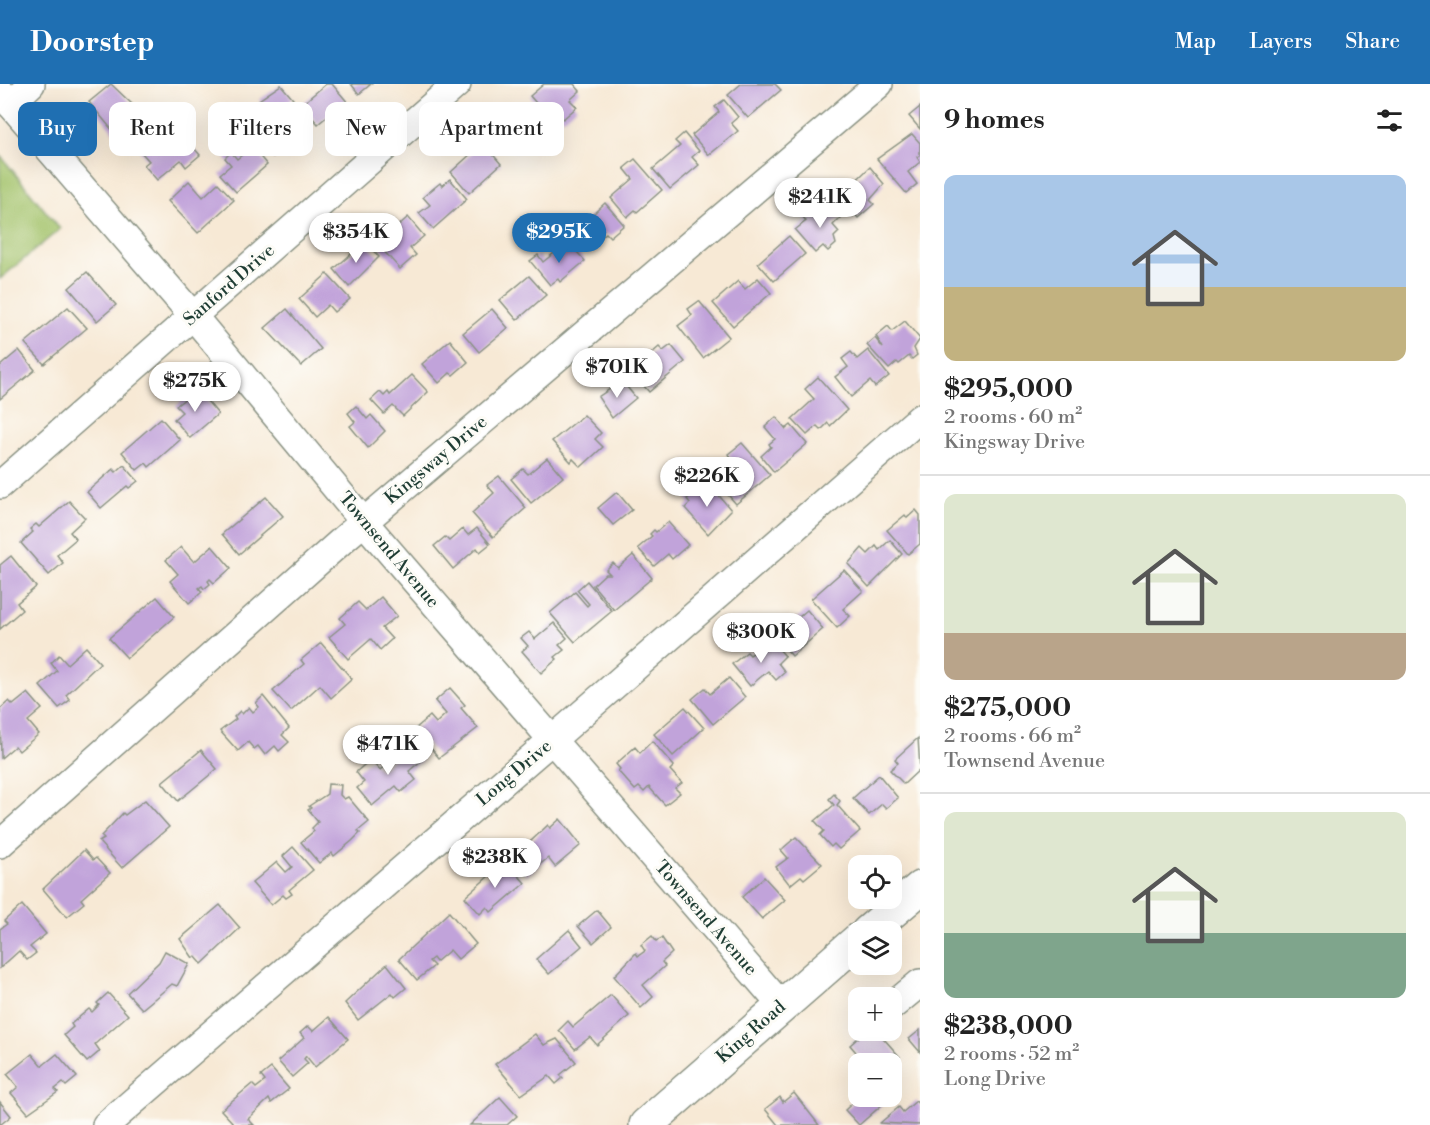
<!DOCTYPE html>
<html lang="en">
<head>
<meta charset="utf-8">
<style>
  body { margin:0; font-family:"Libre Bodoni",serif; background:#f6f6f6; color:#222; height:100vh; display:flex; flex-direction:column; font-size:22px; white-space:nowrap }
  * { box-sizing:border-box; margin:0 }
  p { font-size:20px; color:#767676 }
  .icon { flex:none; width:33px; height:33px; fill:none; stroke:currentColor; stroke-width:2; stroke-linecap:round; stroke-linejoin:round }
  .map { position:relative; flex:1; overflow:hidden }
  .details { display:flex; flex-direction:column; background:#fff; width:510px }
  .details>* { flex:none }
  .hud { position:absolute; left:18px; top:18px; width:570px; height:54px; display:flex; gap:12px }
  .buttons { position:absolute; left:848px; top:771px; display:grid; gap:12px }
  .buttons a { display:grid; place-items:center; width:54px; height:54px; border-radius:12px; background:#fff; box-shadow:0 6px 24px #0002; font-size:30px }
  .price { position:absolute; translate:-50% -51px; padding:0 14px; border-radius:21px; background:#fff; color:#222; font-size:20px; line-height:39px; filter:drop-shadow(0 2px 3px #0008) }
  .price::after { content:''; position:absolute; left:50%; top:36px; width:18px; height:14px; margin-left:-9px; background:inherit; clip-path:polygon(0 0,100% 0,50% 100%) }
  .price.selected { background:#1f6fb2; color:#fff }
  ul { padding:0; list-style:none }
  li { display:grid; align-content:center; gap:12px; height:318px; padding:0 24px }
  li+li { border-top:2px solid #e0e0e0 }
  li span { display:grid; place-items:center; height:186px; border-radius:12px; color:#555 }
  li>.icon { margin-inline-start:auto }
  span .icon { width:108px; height:108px; fill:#fffc; stroke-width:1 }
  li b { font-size:26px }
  h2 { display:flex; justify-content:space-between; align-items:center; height:72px; padding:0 24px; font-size:26px }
  .pill { padding:0 21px; border-radius:12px; background:#fff; box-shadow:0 6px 24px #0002; font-size:21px; line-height:54px }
  .pill.selected { background:#1f6fb2; color:#fff }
  header { display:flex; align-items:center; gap:36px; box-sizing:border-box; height:84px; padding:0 30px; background:#1f6fb2; color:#fff }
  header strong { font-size:28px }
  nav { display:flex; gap:33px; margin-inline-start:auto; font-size:21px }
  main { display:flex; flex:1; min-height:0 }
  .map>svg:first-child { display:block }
  .green { fill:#a3c26a; stroke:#61804f; stroke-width:1.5 }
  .building { fill:#c1a3da }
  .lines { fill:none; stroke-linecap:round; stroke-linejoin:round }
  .minor-casing { stroke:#8b9384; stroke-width:30 }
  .major-casing { stroke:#8b9384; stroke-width:36 }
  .minor { stroke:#fff; stroke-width:27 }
  .major { stroke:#fff; stroke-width:33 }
  .labels { text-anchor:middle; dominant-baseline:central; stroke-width:6; stroke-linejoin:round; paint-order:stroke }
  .street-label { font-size:18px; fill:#1f3d34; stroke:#fdfcf7 }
</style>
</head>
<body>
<header>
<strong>Doorstep</strong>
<nav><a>Map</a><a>Layers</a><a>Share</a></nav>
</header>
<main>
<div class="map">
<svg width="920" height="1041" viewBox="0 0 920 1041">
  <rect width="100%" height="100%" fill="#fdfcf7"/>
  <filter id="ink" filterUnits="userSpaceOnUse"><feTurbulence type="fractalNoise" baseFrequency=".0167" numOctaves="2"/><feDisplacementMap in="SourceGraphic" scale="12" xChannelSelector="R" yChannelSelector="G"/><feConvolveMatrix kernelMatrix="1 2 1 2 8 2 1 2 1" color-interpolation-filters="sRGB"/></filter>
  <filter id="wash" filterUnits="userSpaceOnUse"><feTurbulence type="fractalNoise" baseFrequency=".008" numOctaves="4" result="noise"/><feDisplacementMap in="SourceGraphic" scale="24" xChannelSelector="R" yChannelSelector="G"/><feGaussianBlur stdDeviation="1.35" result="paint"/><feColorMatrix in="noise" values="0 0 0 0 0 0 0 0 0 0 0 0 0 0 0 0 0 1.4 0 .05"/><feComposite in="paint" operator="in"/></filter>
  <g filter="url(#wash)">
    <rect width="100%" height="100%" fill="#f7e9d5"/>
    <polygon class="green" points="0,71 60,145 0,195"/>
    <g id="blocks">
      <g class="building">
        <polygon points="111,0 135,23 132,25 138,33 133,37 140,45 123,59 89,18"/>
        <polygon points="326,0 332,0 349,20 333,33 330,30 318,40 301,21"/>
        <polygon points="351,0 371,0 359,10"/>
        <polygon points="544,0 574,0 580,7 570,16 577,23 563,35 556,28 549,34 530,12"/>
        <polygon points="741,0 775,0 781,6 748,34 728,11"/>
        <polygon points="281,1 293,15 271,31 259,16"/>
        <polygon points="724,16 738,33 731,39 738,47 709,71 692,51 719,28 715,23"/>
        <polygon points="524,22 543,45 516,69 496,46"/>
        <polygon points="920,23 920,45 909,32"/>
        <polygon points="289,26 310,50 297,62 292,57 273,73 257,54"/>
        <polygon points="154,42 175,67 187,56 200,71 186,83 181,76 157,96 144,81 149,77 133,59"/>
        <polygon points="684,49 699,67 692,73 699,81 670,105 653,85 680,62 675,57"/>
        <polygon points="912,50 920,59 920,71 917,73 920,78 908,88 917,100 906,109 877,75"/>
        <polygon points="483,59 501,80 469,109 451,88"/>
        <polygon points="252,63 267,81 236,108 220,90 231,81 225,74 231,68 237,75"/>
        <polygon points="635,75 662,106 637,128 635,126 627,133 611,114 633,95 624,84"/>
        <polygon points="870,83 884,100 870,116 874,120 858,134 840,112"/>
        <polygon points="450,95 467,115 433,145 419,129 430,121 423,113 440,99 442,102"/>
        <polygon points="189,97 203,113 218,99 234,116 198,149 168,117"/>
        <polygon points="605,119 624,141 610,153 606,149 594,159 591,155 584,162 570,146 578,139 580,142"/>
        <polygon points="827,119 840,134 833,141 839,148 834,153 836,160 828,167 823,162 815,169 795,146 806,137 803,133 808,129 812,132"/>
        <polygon points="408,133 424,152 410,164 416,171 400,185 373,155 385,145 389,150"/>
        <polygon points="789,152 805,170 774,197 758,179"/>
        <polygon points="365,158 379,173 349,203 334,185"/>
        <polygon points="568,158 585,177 560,198 558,195 550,201 530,177 538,171 543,178"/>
        <polygon points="87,188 116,221 97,237 69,204"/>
        <polygon points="327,190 350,215 334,228 328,221 315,233 299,215"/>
        <polygon points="529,192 546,211 517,236 500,216"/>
        <polygon points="758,194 771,209 733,242 713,219 738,197 745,205"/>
        <polygon points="699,217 729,253 703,274 678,242 692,231 688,225"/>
        <polygon points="68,223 87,244 44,280 25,259"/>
        <polygon points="287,225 321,265 301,282 265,244"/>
        <polygon points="492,225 508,244 479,268 463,249"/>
        <polygon points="905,237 920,255 914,264 917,271 912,275 909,272 899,280 897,278 889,285 867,261 875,254 883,264 876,252 888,242 892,247"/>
        <polygon points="450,256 468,278 453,291 450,289 439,299 422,280"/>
        <polygon points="671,261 685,278 649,308 631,287 659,263 663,267"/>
        <polygon points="19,266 35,286 0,315 0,282"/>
        <polygon points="868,266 889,292 875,303 870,297 851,313 835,293 848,283 842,275 851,268 857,275"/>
        <polygon points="412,291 428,308 403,332 393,322 384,330 371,316 380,308 384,312 388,308 390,311"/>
        <polygon points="818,293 847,326 830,342 828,339 821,346 817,342 807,351 792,335 814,315 805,305"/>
        <polygon points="622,297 636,314 612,334 598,313"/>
        <polygon points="197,305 218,330 190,354 174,335 182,328 176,322"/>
        <polygon points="356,322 367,335 371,331 385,347 368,364 350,342 355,338 348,329"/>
        <polygon points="584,331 601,349 595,355 603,363 581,383 573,375 571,378 552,357"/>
        <polygon points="776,333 786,345 791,341 807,360 774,388 761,372 771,363 769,360 775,355 765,343"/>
        <polygon points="161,334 180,356 149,383 146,379 137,386 122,368"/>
        <polygon points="742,359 770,391 736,420 717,398 738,381 728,370"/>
        <polygon points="547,374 563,393 531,419 511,395 523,385 528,390"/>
        <polygon points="124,381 138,397 129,404 127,402 101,424 87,408 113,385 116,388"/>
        <polygon points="499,392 526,424 493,453 472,429 494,409 487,401"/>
        <polygon points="704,400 708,405 711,402 731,426 708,450 685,424 690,419 687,415"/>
        <polygon points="617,408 632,426 613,441 598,424"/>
        <polygon points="266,413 283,432 239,470 222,450"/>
        <polygon points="69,417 85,434 70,448 76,455 57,471 63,479 49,491 21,459 33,448 30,445 36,440 39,443"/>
        <polygon points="916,426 920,431 920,460 908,470 887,446 905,431 907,434"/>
        <polygon points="668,438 688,461 672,475 668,470 654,482 638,464 652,452 650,450 654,446 656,448"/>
        <polygon points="477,444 490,460 480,468 477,464 453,485 434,462 445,453 449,457 463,445 468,451"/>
        <polygon points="890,456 902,470 869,503 848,480 862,464 868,470 876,462 879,466"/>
        <polygon points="212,462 231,484 214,499 210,495 208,497 210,500 204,505 202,502 199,504 202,508 189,519 170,497 178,490 166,476 181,463 194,478"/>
        <polygon points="633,471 652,494 614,526 593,501 605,490 610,490 606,486 613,479 618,484"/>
        <polygon points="11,472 36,503 17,519 22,526 0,545 0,481"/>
        <polygon points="844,486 863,507 843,525 850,532 837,544 811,515"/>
        <polygon points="587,497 612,527 575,558 550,529 575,508 587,522 589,520 577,506"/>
        <polygon points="157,513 174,533 127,574 109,554"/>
        <polygon points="381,513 397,532 382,544 392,555 380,566 371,555 348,575 329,553 345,540 340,534 358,518 366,526"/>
        <polygon points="807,526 823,545 792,572 771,547 787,534 792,539"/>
        <polygon points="554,539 567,554 559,561 564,566 555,573 557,575 541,589 522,567 528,562 521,554 529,548 535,555"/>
        <polygon points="772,557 785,572 778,579 785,588 776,596 768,587 750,602 732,580 747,568 750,571"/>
        <polygon points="321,559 352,595 331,614 320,601 291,627 273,607 304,580 301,576"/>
        <polygon points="86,563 100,579 66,611 70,616 59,624 40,602 57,587 51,579 59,571 67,580"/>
        <polygon points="729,594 745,613 713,640 692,615 705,604 710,610"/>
        <polygon points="450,604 465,621 461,624 478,644 439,674 415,645 430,632 436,639 446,630 435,617"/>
        <polygon points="28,609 42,625 28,637 39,650 19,667 15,662 1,674 0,625 9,617 13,621"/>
        <polygon points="263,612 289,644 282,651 289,658 279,667 275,662 265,671 258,662 254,665 248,658 238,667 220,647 236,635 234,633 240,627 242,630 249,623 253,628 259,623 256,619"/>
        <polygon points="685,623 704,644 673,672 654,650"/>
        <polygon points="918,654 920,685 904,700 890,686 898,679 895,675"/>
        <polygon points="652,657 674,682 670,686 682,699 675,704 680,709 665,721 649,703 644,708 639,703 635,706 618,687 620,685 616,680 635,663 640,669"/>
        <polygon points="410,661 422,676 409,687 416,696 401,708 396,702 372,722 357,704 364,698 356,688 371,675 380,686"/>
        <polygon points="201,666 217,685 178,717 162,698"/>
        <polygon points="879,691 898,714 886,724 882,720 869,731 853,714"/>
        <polygon points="328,700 341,701 340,711 344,715 348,713 369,738 358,747 360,749 352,757 334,772 332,769 319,779 301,758 314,747 312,744 318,738 308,726 311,724 309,722 327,710"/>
        <polygon points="834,710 840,717 837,721 860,747 839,765 834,760 831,763 820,751 824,747 815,737 834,721 829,715"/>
        <polygon points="145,716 169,743 122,784 99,758 104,755 101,752 123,729 125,731"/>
        <polygon points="560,735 581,761 555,783 548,774 527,791 513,774 548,741 550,744"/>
        <polygon points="796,753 822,780 804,795 801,792 790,801 776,783 788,774 781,766"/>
        <polygon points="293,763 313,786 289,806 292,810 286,814 283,811 271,821 252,799 277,778 286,788 292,783 283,772"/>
        <polygon points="84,766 93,776 96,774 110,789 81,815 84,819 67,833 43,805"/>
        <polygon points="506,777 525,799 491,828 487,823 480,830 465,813"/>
        <polygon points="764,793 785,816 762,835 742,813"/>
        <polygon points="22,821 46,850 30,863 36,869 27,876 19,867 0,884 0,845 7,840 4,837"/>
        <polygon points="220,821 240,844 202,880 195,872 193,874 180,855"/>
        <polygon points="597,826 611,843 593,859 578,842"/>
        <polygon points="449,828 476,860 458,875 450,866 436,878 433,874 429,877 434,882 417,896 399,875"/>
        <polygon points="569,846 582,862 549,890 536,875"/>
        <polygon points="652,852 656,857 662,854 672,869 662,878 665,882 643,901 653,913 641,924 614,892 636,869 638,872 645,867 641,861"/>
        <polygon points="165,867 189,880 177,902 172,900 142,925 127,909 159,878"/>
        <polygon points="387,880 406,904 395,913 392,909 358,936 345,919"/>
        <polygon points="108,909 128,931 95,960 100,967 87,978 64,951 73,943 71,940 89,925 92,928 99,921 97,919"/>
        <polygon points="611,911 629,932 597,961 590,953 575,965 559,946 568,937 573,943"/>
        <polygon points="329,933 348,955 315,983 306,972 304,975 308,979 292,993 278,977 304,954 300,949 308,942 313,947"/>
        <polygon points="867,946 876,946 900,973 892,980 866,980 850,961"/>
        <polygon points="920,946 920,968 909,955"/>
        <polygon points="535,950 544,961 557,955 576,978 560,991 563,994 556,1000 549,992 521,1011 495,980"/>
        <polygon points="32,970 42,982 57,970 77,993 66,1002 63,999 55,1005 58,1008 28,1029 11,1009 18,1003 7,990"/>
        <polygon points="271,984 289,1005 271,1019 269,1015 248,1035 254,1041 235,1041 221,1026 252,1000 256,1004 265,997 261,992"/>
        <polygon points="794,1009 819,1041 778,1041 765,1025 780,1013 783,1018"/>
        <polygon points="860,1012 892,1012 859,1041 845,1026"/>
        <polygon points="500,1013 517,1032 507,1041 470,1041"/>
        <polygon points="916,1017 920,1022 920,1041 880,1039 899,1023 903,1028"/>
        <polygon points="0,1018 11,1032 0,1041"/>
      </g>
    </g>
  </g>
  <g filter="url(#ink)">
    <use href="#blocks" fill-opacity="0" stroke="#8b9384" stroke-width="1.5"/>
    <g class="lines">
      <g class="minor-casing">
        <g id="minor">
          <polyline points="0,8 194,233 364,438 781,921"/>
          <polyline points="10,20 31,0"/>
          <polyline points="0,401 457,0"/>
          <polyline points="0,760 346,453 879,0"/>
          <polyline points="891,923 920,899"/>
          <polyline points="106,1041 552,656 920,334"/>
        </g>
      </g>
      <g class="major-casing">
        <g id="major">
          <polyline points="868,848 920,804"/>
          <polyline points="646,1041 858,856"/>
        </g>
      </g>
      <use href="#minor" class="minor"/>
      <use href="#major" class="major"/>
    </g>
  </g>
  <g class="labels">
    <g class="street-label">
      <text transform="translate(229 201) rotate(-41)">Sanford Drive</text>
      <text transform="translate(436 376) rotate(-40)">Kingsway Drive</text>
      <text transform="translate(389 466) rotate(50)">Townsend Avenue</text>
      <text transform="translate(514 689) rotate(-40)">Long Drive</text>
      <text transform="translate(706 834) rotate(49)">Townsend Avenue</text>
      <text transform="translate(751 948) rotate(-41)">King Road</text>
    </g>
  </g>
</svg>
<div class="buttons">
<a><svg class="icon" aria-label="locate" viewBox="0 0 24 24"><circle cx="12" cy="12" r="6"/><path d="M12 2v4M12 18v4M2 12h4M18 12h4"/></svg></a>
<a><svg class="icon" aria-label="layers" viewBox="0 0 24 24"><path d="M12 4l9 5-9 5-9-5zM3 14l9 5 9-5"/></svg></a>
<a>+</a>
<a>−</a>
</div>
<b class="price" style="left:820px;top:145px">$241K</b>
<b class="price" style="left:356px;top:180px">$354K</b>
<b class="price selected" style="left:559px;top:180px">$295K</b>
<b class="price" style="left:617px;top:315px">$701K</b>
<b class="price" style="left:195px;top:329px">$275K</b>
<b class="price" style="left:707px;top:424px">$226K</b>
<b class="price" style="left:761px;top:580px">$300K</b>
<b class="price" style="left:388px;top:692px">$471K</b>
<b class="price" style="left:495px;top:805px">$238K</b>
<div class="hud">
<a class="pill selected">Buy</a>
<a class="pill">Rent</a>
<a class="pill">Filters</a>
<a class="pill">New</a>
<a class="pill">Apartment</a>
</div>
</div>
<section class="details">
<h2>9 homes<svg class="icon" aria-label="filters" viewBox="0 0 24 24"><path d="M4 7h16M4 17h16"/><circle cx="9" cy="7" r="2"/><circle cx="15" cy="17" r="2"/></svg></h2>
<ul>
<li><span style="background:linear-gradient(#a9c7e8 60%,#c2b280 0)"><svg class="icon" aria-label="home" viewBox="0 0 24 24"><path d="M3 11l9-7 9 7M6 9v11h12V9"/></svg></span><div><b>$295,000</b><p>2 rooms · 60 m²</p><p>Kingsway Drive</p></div></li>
<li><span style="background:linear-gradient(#dfe7d0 75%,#b9a48a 0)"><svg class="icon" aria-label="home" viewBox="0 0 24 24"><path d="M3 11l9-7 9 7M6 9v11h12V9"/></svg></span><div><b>$275,000</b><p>2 rooms · 66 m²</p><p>Townsend Avenue</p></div></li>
<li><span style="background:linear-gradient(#dfe7d0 65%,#7fa58c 0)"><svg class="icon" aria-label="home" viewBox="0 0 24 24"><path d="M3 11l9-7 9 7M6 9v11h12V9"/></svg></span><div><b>$238,000</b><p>2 rooms · 52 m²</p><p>Long Drive</p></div></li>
</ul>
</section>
</main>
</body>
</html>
